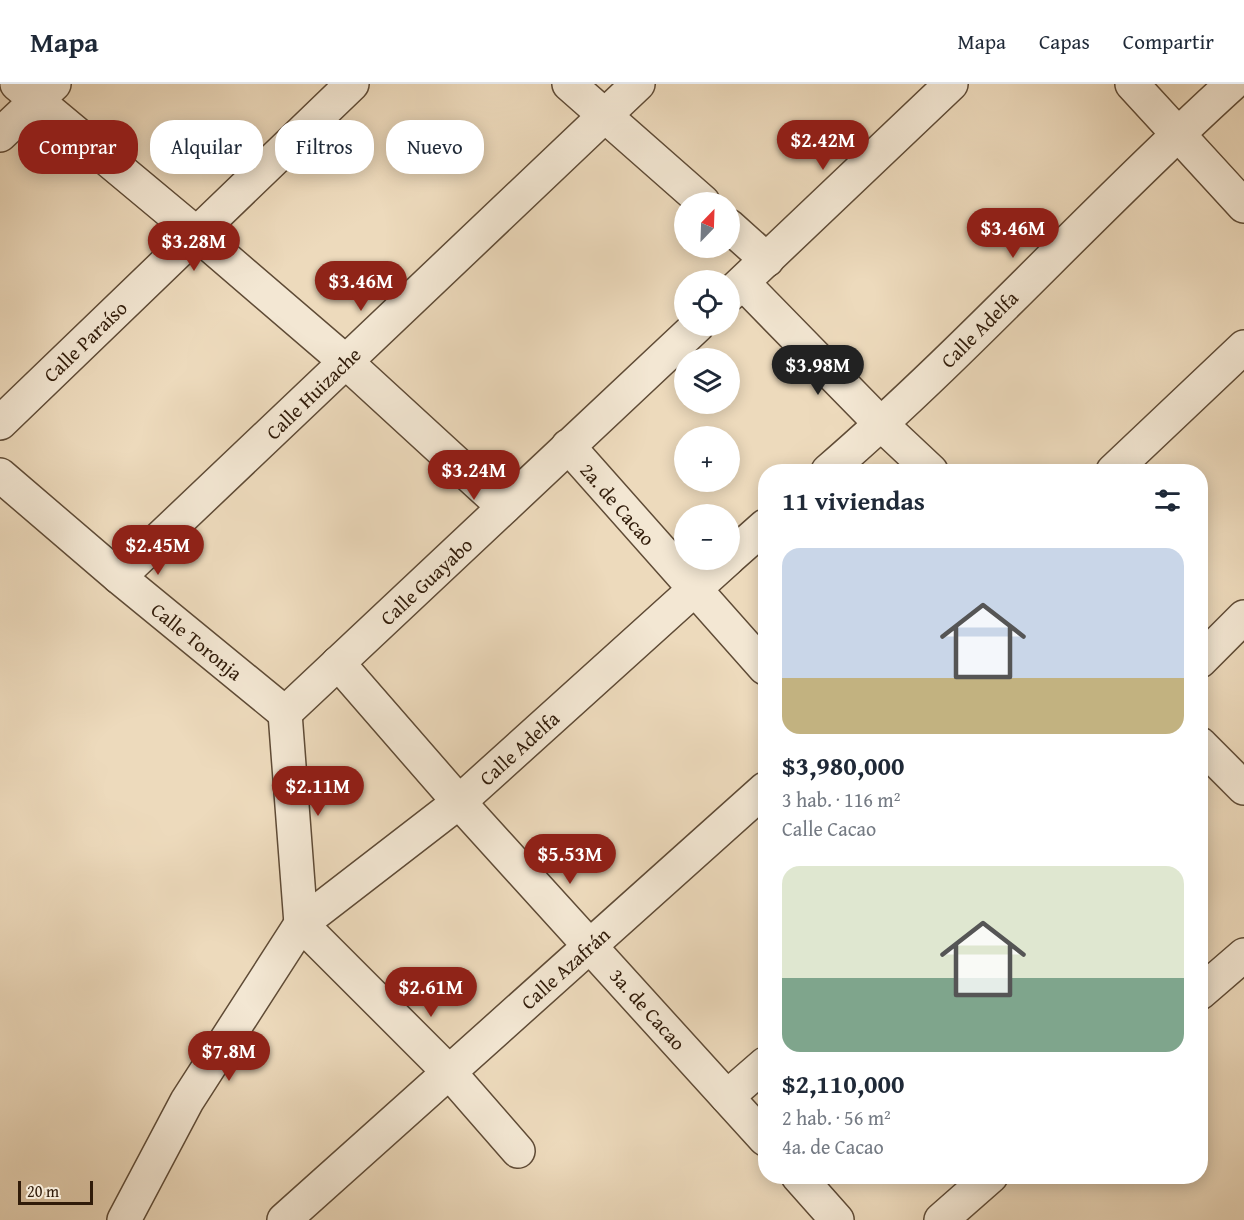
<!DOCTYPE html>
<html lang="es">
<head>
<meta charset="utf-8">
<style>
  body { margin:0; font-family:"Gentium Book Plus",serif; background:#f6f6f7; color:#1f2937; height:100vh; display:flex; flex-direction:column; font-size:22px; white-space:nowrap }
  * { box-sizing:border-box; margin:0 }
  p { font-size:20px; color:#747a83 }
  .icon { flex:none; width:33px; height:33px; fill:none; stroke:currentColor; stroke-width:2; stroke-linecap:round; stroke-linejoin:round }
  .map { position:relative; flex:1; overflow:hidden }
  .side { position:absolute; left:758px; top:380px; width:450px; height:720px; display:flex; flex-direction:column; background:#fff; border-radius:24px; box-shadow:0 3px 15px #0003 }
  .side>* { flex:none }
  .banner { position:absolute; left:18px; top:36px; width:570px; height:54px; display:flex; gap:12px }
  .needle { width:39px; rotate:23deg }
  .tools { position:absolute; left:674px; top:108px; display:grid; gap:12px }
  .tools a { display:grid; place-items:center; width:66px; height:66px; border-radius:50%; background:#fff; box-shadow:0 3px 15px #0003; font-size:30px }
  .scale { position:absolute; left:18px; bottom:15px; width:75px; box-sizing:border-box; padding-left:6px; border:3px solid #301b09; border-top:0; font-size:16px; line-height:21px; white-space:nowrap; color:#301b09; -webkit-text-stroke:4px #f3e7d3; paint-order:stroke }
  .price { position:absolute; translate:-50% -51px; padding:0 14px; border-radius:21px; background:#8f2418; color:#fff; font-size:20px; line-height:39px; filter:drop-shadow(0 2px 3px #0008) }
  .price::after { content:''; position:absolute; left:50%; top:36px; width:18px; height:14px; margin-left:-9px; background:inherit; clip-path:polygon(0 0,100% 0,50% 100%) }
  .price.active { background:#222; color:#fff }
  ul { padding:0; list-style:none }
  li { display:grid; align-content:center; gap:12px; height:318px; padding:0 24px }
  li span { display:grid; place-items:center; height:186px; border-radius:18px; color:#555 }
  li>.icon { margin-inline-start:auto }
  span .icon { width:108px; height:108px; fill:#fffc; stroke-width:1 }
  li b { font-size:26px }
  h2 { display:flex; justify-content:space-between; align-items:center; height:72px; padding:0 24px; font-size:26px }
  .chip { padding:0 21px; border-radius:24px; background:#fff; box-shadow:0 3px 15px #0003; font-size:21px; line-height:54px }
  .chip.active { background:#8f2418; color:#fff }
  header { display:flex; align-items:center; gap:36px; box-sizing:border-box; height:84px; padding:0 30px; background:#fff; border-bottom:2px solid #e0e1e3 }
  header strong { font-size:28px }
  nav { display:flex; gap:33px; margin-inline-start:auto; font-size:21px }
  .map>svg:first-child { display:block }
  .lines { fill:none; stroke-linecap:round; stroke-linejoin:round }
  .minor-casing { stroke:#5f4b36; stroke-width:36 }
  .minor { stroke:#f3e7d3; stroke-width:33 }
  .labels { text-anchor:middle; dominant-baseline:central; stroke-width:4.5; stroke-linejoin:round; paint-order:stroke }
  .street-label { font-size:20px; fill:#301b09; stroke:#f3e7d3 }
</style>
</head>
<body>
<header>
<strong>Mapa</strong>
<nav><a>Mapa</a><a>Capas</a><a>Compartir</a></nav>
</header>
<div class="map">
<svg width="1244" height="1136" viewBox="0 0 1244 1136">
  <rect width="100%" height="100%" fill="#eddabc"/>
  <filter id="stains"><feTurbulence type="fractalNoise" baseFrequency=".00333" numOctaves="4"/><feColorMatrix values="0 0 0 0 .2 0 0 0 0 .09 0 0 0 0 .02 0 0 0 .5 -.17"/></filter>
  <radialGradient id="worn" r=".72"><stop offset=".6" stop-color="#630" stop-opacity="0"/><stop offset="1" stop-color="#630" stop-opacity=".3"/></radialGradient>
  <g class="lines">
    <g class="minor-casing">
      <g id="minor">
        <polyline points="17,0 197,150 346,278 504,423"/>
        <polyline points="569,0 703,118"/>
        <polyline points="1132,0 1244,122"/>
        <polyline points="0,51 54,0"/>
        <polyline points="729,142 767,176"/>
        <polyline points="743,199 882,341 931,387"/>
        <polyline points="729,211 951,0"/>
        <polyline points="0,339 352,0"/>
        <polyline points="568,362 765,584"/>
        <path d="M828,387c141,-122 266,-262 404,-387"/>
        <polyline points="1113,387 1244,263"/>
        <polyline points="0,391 119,493 285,629"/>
        <polyline points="729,474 765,442"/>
        <polyline points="119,493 638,0"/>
        <polyline points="1200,577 1244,533"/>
        <polyline points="338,579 459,718 765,1055"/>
        <polyline points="285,629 697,242"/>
        <polyline points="285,629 301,840"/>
        <polyline points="1200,660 1244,704"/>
        <polyline points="301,840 449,988 518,1067"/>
        <polyline points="1200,909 1244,871"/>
        <polyline points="727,1013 765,980"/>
        <polyline points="798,1092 837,1136"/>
        <polyline points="124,1136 187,1017 301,840 459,718 727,476"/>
        <polyline points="284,1136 765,705"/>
        <polyline points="941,1136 991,1092"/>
      </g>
    </g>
    <use href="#minor" class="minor"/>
  </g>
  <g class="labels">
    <g class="street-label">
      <text transform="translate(979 245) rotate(-45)">Calle Adelfa</text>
      <text transform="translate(85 257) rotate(-44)">Calle Paraíso</text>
      <text transform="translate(313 309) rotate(-44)">Calle Huizache</text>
      <text transform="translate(618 420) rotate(49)">2a. de Cacao</text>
      <text transform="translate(426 497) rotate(-43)">Calle Guayabo</text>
      <text transform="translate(197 557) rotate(39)">Calle Toronja</text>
      <text transform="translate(519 664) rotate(-42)">Calle Adelfa</text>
      <text transform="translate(565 884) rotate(-42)">Calle Azafrán</text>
      <text transform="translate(648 925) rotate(48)">3a. de Cacao</text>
    </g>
  </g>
  <rect width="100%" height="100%" filter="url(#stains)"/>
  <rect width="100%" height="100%" fill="url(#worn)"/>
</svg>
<div class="tools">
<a><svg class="needle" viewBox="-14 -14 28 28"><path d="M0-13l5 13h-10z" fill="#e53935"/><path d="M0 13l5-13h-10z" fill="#747a83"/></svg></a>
<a><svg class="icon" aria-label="locate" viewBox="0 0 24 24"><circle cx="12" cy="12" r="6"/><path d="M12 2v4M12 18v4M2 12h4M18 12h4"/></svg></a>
<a><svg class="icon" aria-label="layers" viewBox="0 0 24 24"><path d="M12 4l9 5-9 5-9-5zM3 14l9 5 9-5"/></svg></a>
<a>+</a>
<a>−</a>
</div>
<div class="scale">20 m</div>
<b class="price" style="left:823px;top:87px">$2.42M</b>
<b class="price" style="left:1013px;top:175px">$3.46M</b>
<b class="price" style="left:194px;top:188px">$3.28M</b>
<b class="price" style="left:361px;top:228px">$3.46M</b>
<b class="price active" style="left:818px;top:312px">$3.98M</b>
<b class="price" style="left:474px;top:417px">$3.24M</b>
<b class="price" style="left:158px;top:492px">$2.45M</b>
<b class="price" style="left:318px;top:733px">$2.11M</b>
<b class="price" style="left:570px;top:801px">$5.53M</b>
<b class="price" style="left:431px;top:934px">$2.61M</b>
<b class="price" style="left:229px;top:998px">$7.8M</b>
<div class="banner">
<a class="chip active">Comprar</a>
<a class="chip">Alquilar</a>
<a class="chip">Filtros</a>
<a class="chip">Nuevo</a>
</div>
<section class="side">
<h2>11 viviendas<svg class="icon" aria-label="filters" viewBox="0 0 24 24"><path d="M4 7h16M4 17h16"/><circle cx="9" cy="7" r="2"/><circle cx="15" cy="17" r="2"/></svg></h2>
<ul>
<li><span style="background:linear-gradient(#c9d6e8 70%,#c2b280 0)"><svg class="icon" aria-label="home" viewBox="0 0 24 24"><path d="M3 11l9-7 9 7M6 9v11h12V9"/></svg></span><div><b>$3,980,000</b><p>3 hab. · 116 m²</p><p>Calle Cacao</p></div></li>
<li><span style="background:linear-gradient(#dfe7d0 60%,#7fa58c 0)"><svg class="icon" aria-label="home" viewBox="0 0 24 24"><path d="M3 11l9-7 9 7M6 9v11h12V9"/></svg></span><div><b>$2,110,000</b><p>2 hab. · 56 m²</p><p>4a. de Cacao</p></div></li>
</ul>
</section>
</div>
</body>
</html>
